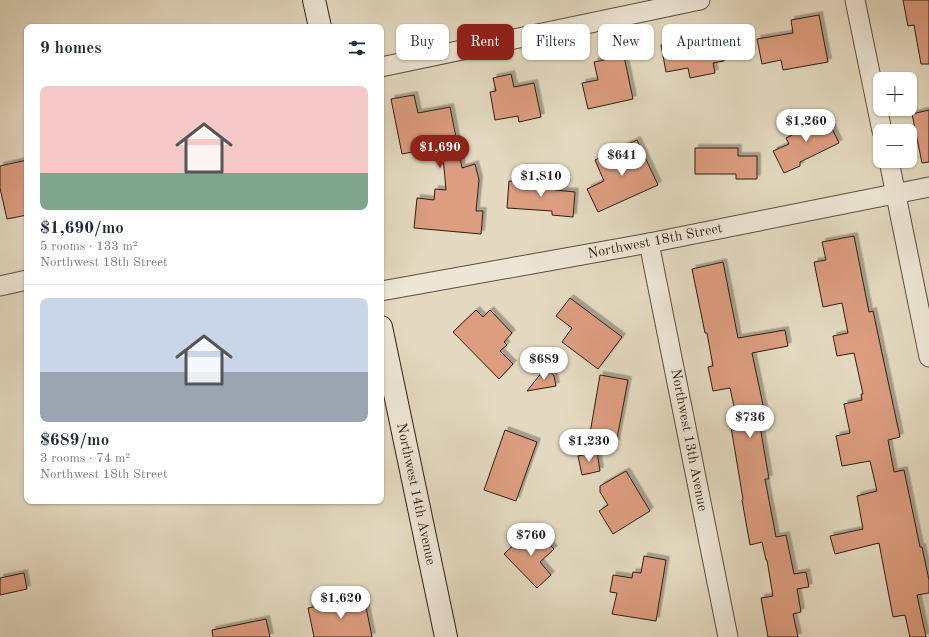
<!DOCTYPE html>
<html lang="en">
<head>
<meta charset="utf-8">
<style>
  body { margin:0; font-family:"Old Standard TT",serif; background:#f6f6f7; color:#1f2937; height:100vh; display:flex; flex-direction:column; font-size:15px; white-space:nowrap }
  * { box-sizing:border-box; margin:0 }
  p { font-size:13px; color:#747a83 }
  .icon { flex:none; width:22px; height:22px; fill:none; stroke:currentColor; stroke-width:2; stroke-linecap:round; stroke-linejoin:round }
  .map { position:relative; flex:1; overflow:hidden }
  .details { position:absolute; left:24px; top:24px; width:360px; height:480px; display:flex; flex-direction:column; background:#fff; border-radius:8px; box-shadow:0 1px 3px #0004 }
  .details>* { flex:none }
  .hud { position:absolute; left:396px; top:24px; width:380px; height:36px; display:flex; gap:8px }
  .buttons { position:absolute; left:873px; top:72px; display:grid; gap:8px }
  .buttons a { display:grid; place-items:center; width:44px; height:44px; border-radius:8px; background:#fff; box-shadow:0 1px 3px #0004; font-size:20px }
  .price { position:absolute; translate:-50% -34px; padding:0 9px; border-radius:14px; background:#fff; color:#222; font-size:13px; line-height:26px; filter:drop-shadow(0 1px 2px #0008) }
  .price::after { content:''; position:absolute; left:50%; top:24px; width:12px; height:9px; margin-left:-6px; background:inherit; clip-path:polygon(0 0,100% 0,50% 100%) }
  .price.current { background:#8f2418; color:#fff }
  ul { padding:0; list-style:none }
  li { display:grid; align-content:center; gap:8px; height:212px; padding:0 16px }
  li+li { border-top:1px solid #e0e1e3 }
  li span { display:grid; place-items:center; height:124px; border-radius:8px; color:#555 }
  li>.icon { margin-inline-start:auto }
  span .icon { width:72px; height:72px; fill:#fffc; stroke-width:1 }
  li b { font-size:17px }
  h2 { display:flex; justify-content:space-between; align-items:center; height:48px; padding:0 16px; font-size:17px }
  .pill { padding:0 14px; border-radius:8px; background:#fff; box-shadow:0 1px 3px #0004; font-size:14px; line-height:36px }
  .pill.current { background:#8f2418; color:#fff }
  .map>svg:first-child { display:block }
  .building { fill:#dc9d80; stroke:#2f1f11; filter:url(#shadow) }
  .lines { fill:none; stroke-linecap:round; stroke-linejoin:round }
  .street-casing { stroke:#5c4e3d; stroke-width:21 }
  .secondary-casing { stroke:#2f1f11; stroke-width:24 }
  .street { stroke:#ede6d6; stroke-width:19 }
  .secondary { stroke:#ede6d6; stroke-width:22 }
  .labels { text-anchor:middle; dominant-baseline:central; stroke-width:4; stroke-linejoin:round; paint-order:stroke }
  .street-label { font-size:14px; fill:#2f1f11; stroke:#ede6d6 }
</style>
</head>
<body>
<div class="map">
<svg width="929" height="637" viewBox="0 0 929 637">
  <defs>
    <filter id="shadow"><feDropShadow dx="3.5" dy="-3.5" stdDeviation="0" flood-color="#0004"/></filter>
  </defs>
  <rect width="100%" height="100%" fill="#e3d9c0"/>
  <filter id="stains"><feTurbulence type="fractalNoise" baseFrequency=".005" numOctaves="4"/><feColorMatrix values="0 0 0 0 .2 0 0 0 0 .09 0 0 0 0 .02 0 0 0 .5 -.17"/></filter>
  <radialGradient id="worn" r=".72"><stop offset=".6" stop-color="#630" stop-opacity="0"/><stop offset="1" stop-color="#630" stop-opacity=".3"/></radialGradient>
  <g class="building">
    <polygon points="903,0 929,0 929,64 921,64 914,25 908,26"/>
    <polygon points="819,15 828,62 783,70 781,60 762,64 757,39 793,33 791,20"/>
    <polygon points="719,34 724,61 713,63 715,73 690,78 688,68 666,72 661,45"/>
    <polygon points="624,56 633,99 588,109 582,83 598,80 594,62"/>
    <polygon points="511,74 514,87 534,83 541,117 519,122 518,116 495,120 490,92 496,91 493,78"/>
    <polygon points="414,95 418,113 450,107 462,168 475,164 479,180 476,211 483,211 481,234 414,228 417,198 434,200 435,189 446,190 442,146 402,154 391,99"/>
    <polygon points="929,110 929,162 922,163 912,114"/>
    <polygon points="812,116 816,123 827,118 839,143 800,162 800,166 784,173 773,151 789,144 786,138 796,133 792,125"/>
    <polygon points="637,140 658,185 598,212 587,189 604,181 595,160"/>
    <polygon points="695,148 738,148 738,156 757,156 757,179 736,179 736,174 695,174"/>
    <polygon points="27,160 27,215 7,219 0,188 0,166"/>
    <polygon points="509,181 555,184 555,190 575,192 573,217 552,215 552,211 507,208"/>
    <polygon points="854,236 869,312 873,311 900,437 888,440 894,472 904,470 920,547 922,547 929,580 929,593 917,595 926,637 910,637 905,615 893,617 879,543 835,554 830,536 863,529 857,496 877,491 870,461 842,466 836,436 850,433 844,404 862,400 861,394 863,394 854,353 837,356 833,336 848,333 842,303 823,307 814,262 826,260 822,242"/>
    <polygon points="723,262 738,338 785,330 788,346 752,353 766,419 759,420 769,479 765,479 776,537 786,535 794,574 806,572 809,587 797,589 801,612 793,614 798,637 768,637 761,598 773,596 767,560 766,560 762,542 750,545 742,500 743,499 730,421 737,420 730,388 713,391 708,367 713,366 707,333 705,333 692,269"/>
    <polygon points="570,298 622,337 598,369 562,342 572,328 556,316"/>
    <polygon points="476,310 483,317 490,310 512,333 504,342 507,345 500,351 513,364 499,379 453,332"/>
    <polygon points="546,367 554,376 556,386 527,391"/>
    <polygon points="600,375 628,380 616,444 589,439"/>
    <polygon points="505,430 537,442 516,501 484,490"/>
    <polygon points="597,452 600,471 582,475 578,456"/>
    <polygon points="626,471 650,511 613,534 599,511 608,505 600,492 600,486"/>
    <polygon points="533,527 554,549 540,562 551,575 537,588 504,554"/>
    <polygon points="644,556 666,560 656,621 612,614 617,593 610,592 613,575 632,578 633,572 641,573"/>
    <polygon points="24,573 27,589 0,595 0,578"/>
    <polygon points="364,597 372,637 314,637 308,608"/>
    <polygon points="266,619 270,637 213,637 212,630"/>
  </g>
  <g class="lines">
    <g class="street-casing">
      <g id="street">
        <polyline points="855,0 882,131"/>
        <polyline points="381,67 700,0"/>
        <polyline points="889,161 929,357"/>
        <polyline points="649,243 728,637"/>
        <polyline points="0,286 27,280"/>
        <polyline points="381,291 649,243 929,187"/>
      </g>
    </g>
    <g class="secondary-casing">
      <g id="secondary">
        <polyline points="314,0 320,27"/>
        <polyline points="381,327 446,637"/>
      </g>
    </g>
    <use href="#street" class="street"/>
    <use href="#secondary" class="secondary"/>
  </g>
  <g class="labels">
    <g class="street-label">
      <text transform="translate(655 241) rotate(-11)">Northwest 18th Street</text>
      <text transform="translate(689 440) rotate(79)">Northwest 13th Avenue</text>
      <text transform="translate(416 494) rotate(78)">Northwest 14th Avenue</text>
    </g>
  </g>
  <rect width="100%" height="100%" filter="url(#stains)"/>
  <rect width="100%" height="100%" fill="url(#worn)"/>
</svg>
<div class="buttons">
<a>+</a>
<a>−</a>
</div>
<b class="price" style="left:806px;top:143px">$1,260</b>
<b class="price current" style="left:440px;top:169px">$1,690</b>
<b class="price" style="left:622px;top:177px">$641</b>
<b class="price" style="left:541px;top:198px">$1,810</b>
<b class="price" style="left:544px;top:381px">$689</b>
<b class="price" style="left:750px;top:439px">$736</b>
<b class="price" style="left:589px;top:463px">$1,230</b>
<b class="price" style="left:531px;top:557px">$760</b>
<b class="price" style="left:341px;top:620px">$1,620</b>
<div class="hud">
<a class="pill">Buy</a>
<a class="pill current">Rent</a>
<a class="pill">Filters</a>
<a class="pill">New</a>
<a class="pill">Apartment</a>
</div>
<section class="details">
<h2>9 homes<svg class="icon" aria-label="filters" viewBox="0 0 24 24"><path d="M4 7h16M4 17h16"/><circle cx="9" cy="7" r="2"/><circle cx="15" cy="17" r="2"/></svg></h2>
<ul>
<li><span style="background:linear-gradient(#f6c9c9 70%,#7fa58c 0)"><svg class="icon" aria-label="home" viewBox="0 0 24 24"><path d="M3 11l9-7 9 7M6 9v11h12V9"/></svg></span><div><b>$1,690/mo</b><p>5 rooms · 133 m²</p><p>Northwest 18th Street</p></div></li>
<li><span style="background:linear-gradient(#c9d6e8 60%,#9aa5b1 0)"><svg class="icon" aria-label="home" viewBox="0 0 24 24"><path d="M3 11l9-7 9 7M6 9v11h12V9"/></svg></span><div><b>$689/mo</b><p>3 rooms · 74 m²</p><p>Northwest 18th Street</p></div></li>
</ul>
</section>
</div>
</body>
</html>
